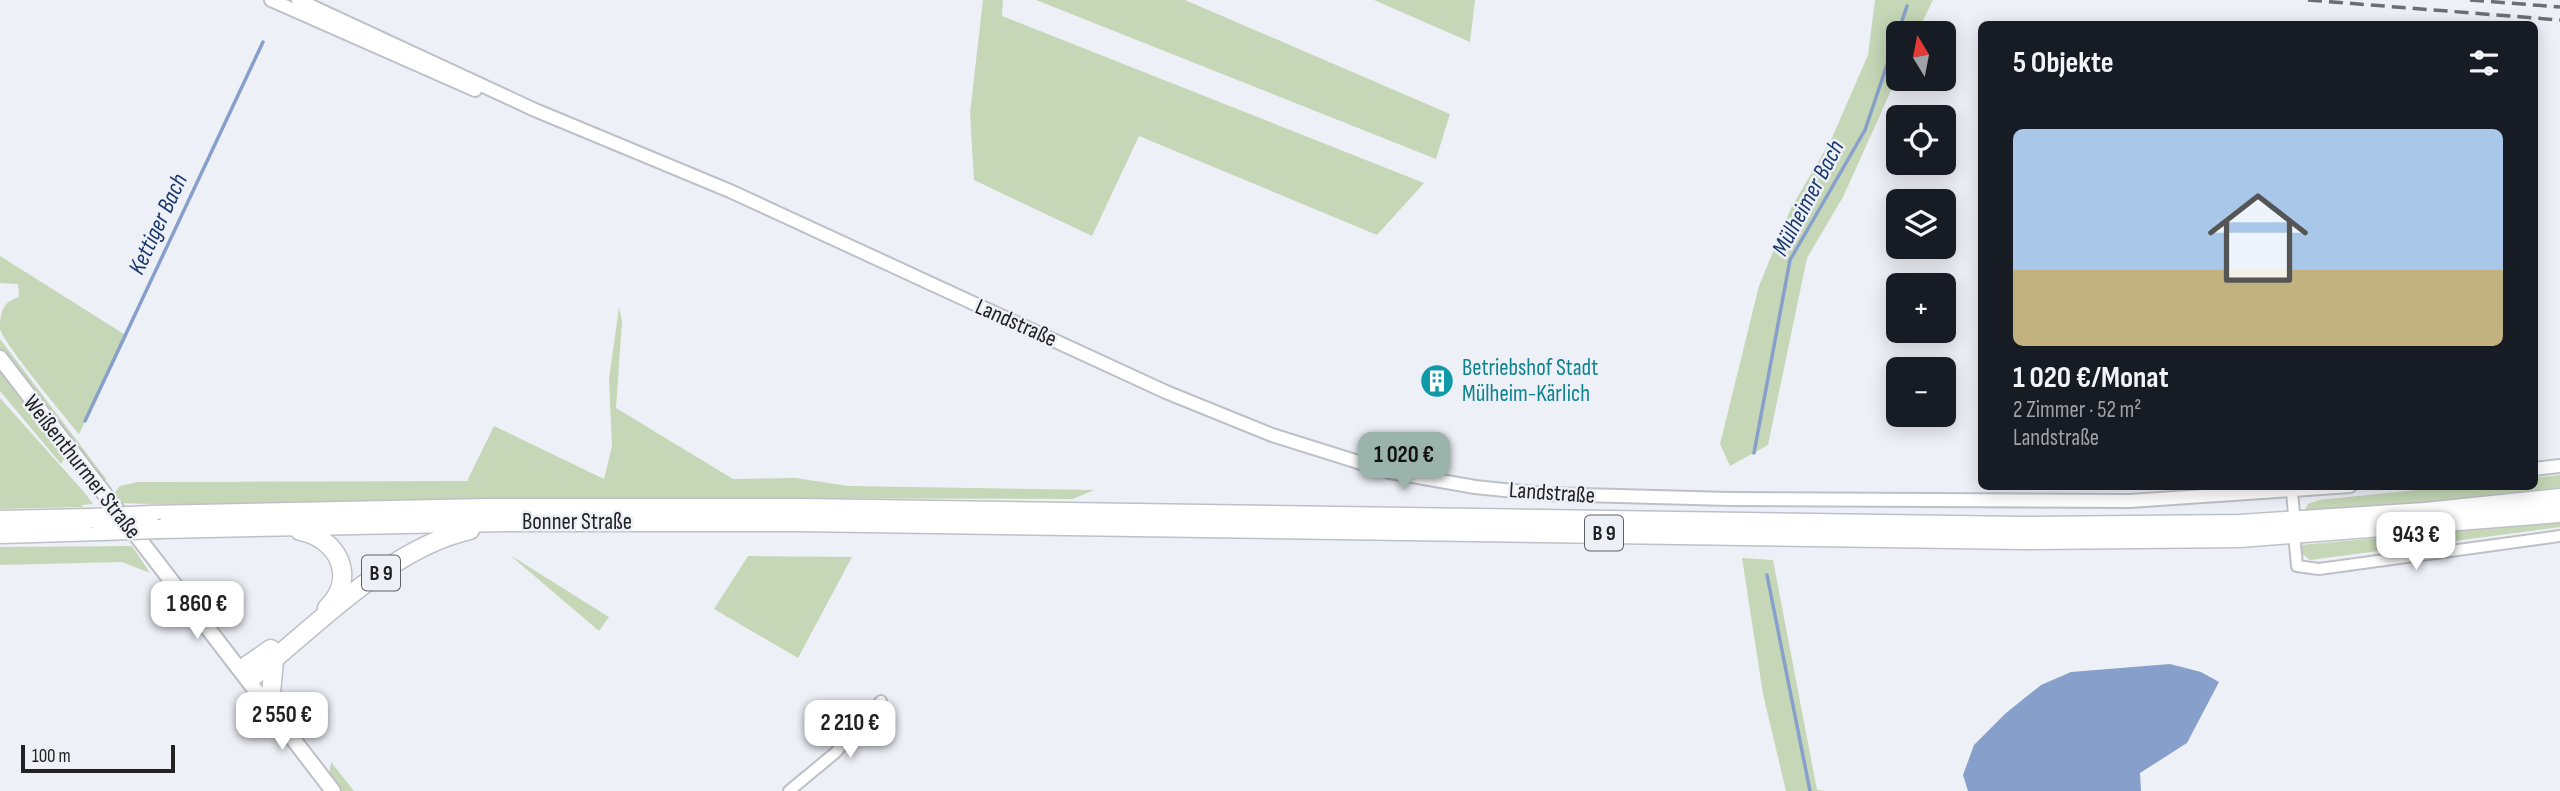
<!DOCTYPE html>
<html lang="de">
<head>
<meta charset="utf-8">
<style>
  body { margin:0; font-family:"Sofia Sans Condensed",sans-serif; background:#20242c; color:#f1f3f6; height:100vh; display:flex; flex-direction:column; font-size:26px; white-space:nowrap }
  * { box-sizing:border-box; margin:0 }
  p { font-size:23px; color:#9ea1a6 }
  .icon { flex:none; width:38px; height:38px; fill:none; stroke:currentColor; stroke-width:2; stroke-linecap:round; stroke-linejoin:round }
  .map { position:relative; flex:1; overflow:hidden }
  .drawer { position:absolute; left:1978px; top:21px; width:560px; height:469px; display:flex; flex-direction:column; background:#171b24; border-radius:10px; box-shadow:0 4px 18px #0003 }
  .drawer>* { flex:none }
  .needle { width:46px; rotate:350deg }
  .buttons { position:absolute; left:1886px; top:21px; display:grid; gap:14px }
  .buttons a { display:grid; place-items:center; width:70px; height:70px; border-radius:10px; background:#171b24; box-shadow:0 4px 18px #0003; font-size:35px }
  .scale { position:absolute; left:21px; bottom:18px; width:154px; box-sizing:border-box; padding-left:7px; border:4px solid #222225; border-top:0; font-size:19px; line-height:24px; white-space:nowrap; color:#222225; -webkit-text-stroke:5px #eef0f7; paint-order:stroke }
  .price { position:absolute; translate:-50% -60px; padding:0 16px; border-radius:14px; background:#fff; color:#222; font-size:23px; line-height:46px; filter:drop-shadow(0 2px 4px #0008) }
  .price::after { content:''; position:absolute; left:50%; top:42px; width:21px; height:16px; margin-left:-10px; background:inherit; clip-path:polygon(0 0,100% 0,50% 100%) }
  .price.on { background:#9ab4ab; color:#111 }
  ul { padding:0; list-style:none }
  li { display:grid; align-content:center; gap:14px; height:371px; padding:0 35px }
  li+li { border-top:2px solid #363941 }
  li span { display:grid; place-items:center; height:217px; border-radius:10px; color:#555 }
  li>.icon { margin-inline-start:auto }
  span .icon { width:126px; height:126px; fill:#fffc; stroke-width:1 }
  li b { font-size:30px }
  h2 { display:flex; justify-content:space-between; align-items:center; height:84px; padding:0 35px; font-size:30px }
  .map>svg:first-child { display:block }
  .green { fill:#c5d7b6 }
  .water { fill:#87a0cb }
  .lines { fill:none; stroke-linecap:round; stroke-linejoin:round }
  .stream { stroke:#87a0cb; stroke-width:3.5 }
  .minor-casing { stroke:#bec0c7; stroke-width:14 }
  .tertiary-casing { stroke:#bec0c7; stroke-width:16 }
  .secondary-casing { stroke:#bec0c7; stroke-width:18 }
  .trunk-casing { stroke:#bec0c7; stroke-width:21 }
  .minor { stroke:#fff; stroke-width:10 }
  .tertiary { stroke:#fff; stroke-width:12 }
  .secondary { stroke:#fff; stroke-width:14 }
  .trunk { stroke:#fff; stroke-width:18 }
  .rail { stroke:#6d6e73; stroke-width:3.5; stroke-dasharray:14 7; stroke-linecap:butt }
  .trunk-bridge-casing { stroke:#bec0c7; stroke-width:21; stroke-linecap:butt }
  .trunk-bridge { stroke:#fff; stroke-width:18 }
  .labels { text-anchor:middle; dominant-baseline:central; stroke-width:5; stroke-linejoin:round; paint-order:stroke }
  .shield { fill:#eef0f7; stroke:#5f6064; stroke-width:2 }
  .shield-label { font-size:21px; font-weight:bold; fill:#222225 }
  .street-label { font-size:23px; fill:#222225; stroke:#eef0f7 }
  .culture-label { font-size:23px; fill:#0d838f; stroke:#eef0f7; text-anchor:start }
  .water-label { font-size:24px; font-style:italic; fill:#19386d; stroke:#eef0f7 }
</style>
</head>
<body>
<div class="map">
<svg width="2560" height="791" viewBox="0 0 2560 791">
  <rect width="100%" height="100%" fill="#eef0f7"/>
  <g class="green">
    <polygon points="983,0 1003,0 1002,16 1424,183 1377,235 1139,136 1092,236 974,180 970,113"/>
    <polygon points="1036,0 1185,0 1450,114 1436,159"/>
    <polygon points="1374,0 1475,0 1470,42"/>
    <polygon points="1875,0 1933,0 1917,33 1899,33 1899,73 1843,197 1807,258 1768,445 1730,466 1720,444 1759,286 1791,208 1831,140 1868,55"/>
    <path d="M0,256l127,80 -48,98c-13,-16 -76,-91 -79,-105 0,-18 3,-27 19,-32l-1,-13 -18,-1z"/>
    <polygon points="619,307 622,322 616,408 733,479 796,478 848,486 1094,490 1073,499 700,498 192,505 115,503 111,497 120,486 138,482 467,481 494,426 604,479 612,446 609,380"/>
    <polygon points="0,339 106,479 106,485 0,352"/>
    <polygon points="0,372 59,447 64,459 61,464 0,391"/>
    <polygon points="0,398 84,492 93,504 82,505 83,507 0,509"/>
    <polygon points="2560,475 2560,489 2303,514 2308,504 2319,500 2445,487 2534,486 2534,478"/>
    <polygon points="2560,522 2560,527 2310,560 2301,553 2300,545"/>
    <polygon points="132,546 150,573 122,562 0,565 0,547"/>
    <polygon points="510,555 609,617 599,631"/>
    <polygon points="748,556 852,557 798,658 714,609"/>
    <polygon points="1742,558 1773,560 1817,790 1826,791 1786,791 1763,694"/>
    <polygon points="331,762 354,791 342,791 329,775"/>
  </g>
  <polygon class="water" points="2170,664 2201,672 2219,682 2187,743 2140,773 2141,791 1968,791 1963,775 1974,745 2006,713 2041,685 2071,672"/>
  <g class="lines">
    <g class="stream">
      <polyline points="85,421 263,42"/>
      <polyline points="1754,453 1790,260 1865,130 1907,6"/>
      <polyline points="1767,575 1810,791"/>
    </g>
    <g class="minor-casing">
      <g id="minor">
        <polyline points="2292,492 2294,514"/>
        <polyline points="2295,544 2297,566 2319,569 2560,536"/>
        <polyline points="789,791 835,753 881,701"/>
      </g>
    </g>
    <g class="tertiary-casing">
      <g id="tertiary">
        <polyline points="271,0 475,90"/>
        <polyline points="298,0 535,110 730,191 1166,392 1272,435 1390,472 1475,487 1544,494 1730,499 2130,501 2350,486"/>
        <polyline points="2534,469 2560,466"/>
      </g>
    </g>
    <g class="secondary-casing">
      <polyline id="secondary" points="0,358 333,791"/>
    </g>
    <g class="trunk-casing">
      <g id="trunk">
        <polyline points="150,515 488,508 802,508 2022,526 2240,524 2425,512 2560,498"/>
        <polyline points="0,520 91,518"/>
        <polyline points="161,529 507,522 799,522 2022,540 2240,538 2560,513"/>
        <path d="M300,531c38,7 58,47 27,77"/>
        <polyline points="0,534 101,531"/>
        <polyline points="242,669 271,649"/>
        <path d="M250,679c64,-51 139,-131 220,-149"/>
        <polyline points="270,705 274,660"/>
      </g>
    </g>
    <use href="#minor" class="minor"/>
    <use href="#tertiary" class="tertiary"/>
    <use href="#secondary" class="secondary"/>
    <use href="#trunk" class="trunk"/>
    <g class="rail">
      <polyline points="2308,0 2560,20"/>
      <polyline points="2470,0 2560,7"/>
    </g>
    <g class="trunk-bridge-casing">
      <g id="trunk-bridge">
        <polyline points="91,518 150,515"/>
        <polyline points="101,531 161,529"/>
      </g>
    </g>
    <use href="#trunk-bridge" class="trunk-bridge"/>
  </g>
  <defs>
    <g id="building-disc" transform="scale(1.75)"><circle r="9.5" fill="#0f9aa8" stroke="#eef0f7"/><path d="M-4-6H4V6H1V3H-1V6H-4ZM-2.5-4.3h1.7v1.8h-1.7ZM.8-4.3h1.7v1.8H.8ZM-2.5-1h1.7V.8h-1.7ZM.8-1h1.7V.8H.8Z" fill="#fff"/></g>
  </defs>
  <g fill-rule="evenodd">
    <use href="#building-disc" x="1437" y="381"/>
  </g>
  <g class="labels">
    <g class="shield">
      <rect x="1585" y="515.5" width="38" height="35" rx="5"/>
      <rect x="362" y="555.5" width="38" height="35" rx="5"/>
    </g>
    <g class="shield-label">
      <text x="1604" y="533">B 9</text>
      <text x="381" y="573">B 9</text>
    </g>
    <g class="street-label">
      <text transform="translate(1016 323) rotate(24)">Landstraße</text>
      <text transform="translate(82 467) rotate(52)">Weißenthurmer Straße</text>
      <text transform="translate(1552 493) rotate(4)">Landstraße</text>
      <text x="577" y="522">Bonner Straße</text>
    </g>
    <g class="culture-label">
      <text x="1462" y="368">Betriebshof Stadt<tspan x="1462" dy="26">Mülheim-Kärlich</tspan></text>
    </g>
    <g class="water-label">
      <text transform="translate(1808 198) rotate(-62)">Mülheimer Bach</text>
      <text transform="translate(158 224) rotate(-65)">Kettiger Bach</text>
    </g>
  </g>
</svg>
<div class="buttons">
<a><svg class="needle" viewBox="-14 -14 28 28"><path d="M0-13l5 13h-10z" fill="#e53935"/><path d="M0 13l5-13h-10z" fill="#9ea1a6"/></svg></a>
<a><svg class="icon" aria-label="locate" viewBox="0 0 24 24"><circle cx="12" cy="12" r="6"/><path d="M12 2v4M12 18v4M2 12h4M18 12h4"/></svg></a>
<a><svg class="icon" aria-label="layers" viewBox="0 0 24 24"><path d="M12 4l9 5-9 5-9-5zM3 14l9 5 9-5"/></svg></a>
<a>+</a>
<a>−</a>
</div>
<div class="scale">100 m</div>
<b class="price on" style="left:1404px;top:492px">1 020 €</b>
<b class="price" style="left:2416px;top:572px">943 €</b>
<b class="price" style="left:197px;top:641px">1 860 €</b>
<b class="price" style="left:282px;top:752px">2 550 €</b>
<b class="price" style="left:850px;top:760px">2 210 €</b>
<section class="drawer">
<h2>5 Objekte<svg class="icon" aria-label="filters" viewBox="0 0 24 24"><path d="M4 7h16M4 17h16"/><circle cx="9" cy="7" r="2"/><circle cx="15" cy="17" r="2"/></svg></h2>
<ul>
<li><span style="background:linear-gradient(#a9c7e8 65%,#c2b280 0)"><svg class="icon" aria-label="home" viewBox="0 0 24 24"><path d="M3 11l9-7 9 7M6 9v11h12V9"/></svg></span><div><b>1 020 €/Monat</b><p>2 Zimmer · 52 m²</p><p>Landstraße</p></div></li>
</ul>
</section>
</div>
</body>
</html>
